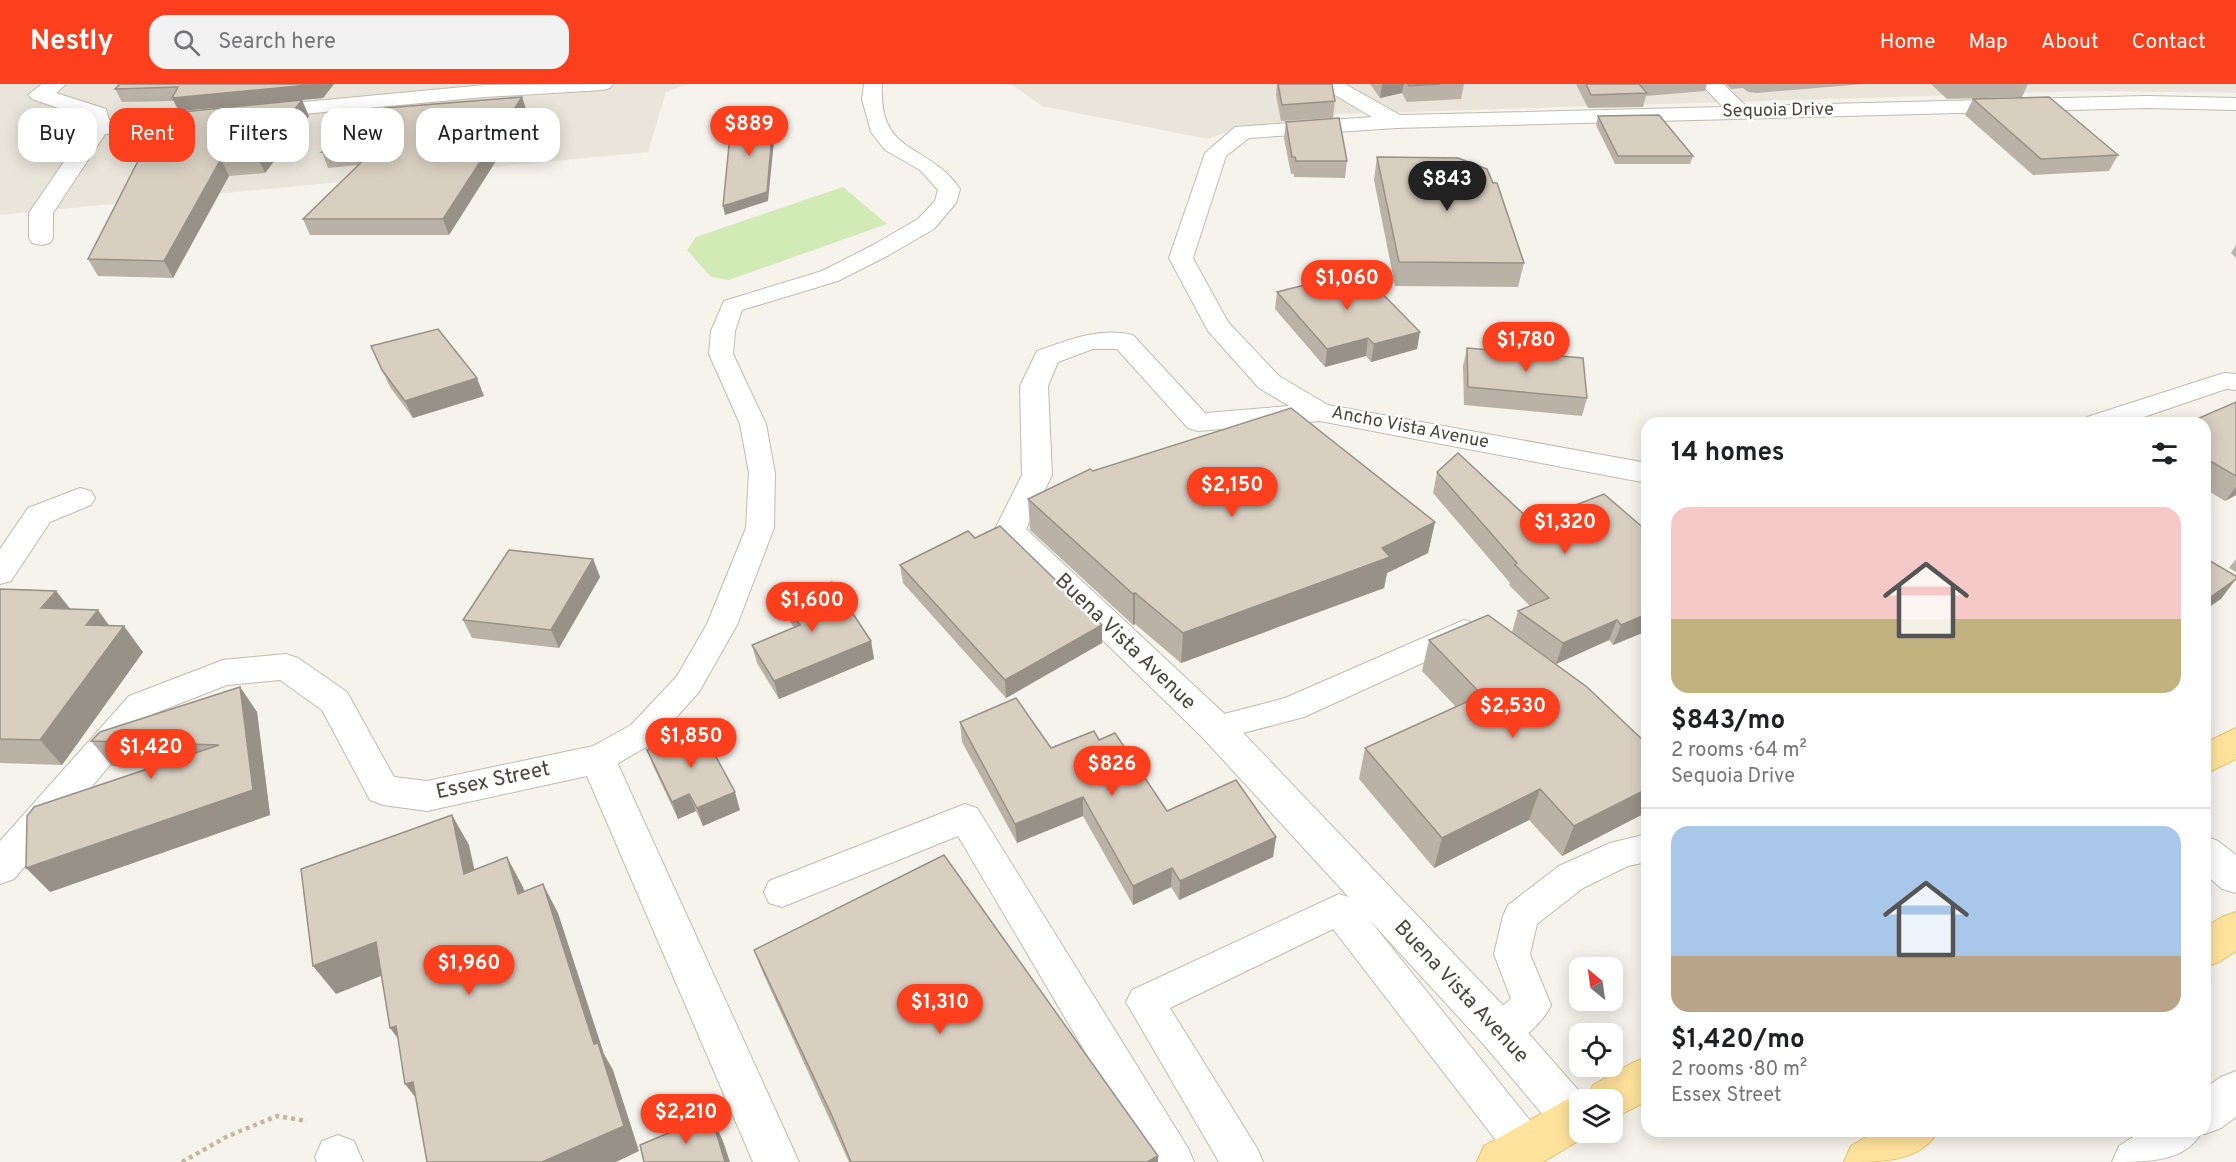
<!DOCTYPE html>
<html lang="en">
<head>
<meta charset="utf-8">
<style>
  body { margin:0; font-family:Overpass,sans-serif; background:#f2f2f2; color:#202124; height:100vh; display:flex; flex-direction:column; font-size:22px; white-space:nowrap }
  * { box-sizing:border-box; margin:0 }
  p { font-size:20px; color:#757577 }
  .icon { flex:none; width:33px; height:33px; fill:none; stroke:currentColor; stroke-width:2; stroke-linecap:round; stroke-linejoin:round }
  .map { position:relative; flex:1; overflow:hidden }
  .details { position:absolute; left:1641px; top:333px; width:570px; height:720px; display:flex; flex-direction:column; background:#fff; border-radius:18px; box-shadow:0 3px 15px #0003 }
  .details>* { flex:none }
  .top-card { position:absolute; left:18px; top:24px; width:570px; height:54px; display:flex; gap:12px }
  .needle { width:39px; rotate:331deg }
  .fabs { position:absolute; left:1569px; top:873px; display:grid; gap:12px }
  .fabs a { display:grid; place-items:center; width:54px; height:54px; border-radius:12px; background:#fff; box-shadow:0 3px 15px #0003; font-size:30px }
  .price { position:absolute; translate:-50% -51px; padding:0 14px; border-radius:21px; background:#fc3f1d; color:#fff; font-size:20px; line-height:39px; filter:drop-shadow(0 2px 3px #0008) }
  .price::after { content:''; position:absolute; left:50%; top:36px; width:18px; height:14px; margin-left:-9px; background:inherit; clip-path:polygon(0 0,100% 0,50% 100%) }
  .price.on { background:#222; color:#fff }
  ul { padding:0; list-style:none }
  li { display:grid; align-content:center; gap:12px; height:318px; padding:0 30px }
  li+li { border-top:2px solid #e0e0e0 }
  li span { display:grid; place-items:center; height:186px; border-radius:18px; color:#555 }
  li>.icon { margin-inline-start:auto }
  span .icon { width:108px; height:108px; fill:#fffc; stroke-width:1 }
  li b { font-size:26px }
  h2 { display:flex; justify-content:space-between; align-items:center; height:72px; padding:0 30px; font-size:26px }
  .chip { padding:0 21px; border-radius:18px; background:#fff; box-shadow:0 3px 15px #0003; font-size:21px; line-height:54px }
  .chip.on { background:#fc3f1d; color:#fff }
  header { display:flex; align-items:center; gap:36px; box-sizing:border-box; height:84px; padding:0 30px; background:#fc3f1d; color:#fff }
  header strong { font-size:28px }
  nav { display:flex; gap:33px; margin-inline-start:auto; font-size:21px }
  .search { width:420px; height:54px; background:#f2f2f2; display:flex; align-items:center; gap:15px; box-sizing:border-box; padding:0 21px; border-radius:18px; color:#757577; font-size:22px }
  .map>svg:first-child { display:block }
  .residential { fill:#eae5da }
  .green { fill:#d2eab5 }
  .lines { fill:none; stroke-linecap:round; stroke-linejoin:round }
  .lane-casing { stroke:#c2bbae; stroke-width:2 }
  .street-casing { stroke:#c2bbae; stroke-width:2 }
  .primary-casing { stroke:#e6c16a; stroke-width:2 }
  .path { stroke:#c4b79f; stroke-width:4.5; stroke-dasharray:4 4; stroke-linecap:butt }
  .lane { fill:#fff; fill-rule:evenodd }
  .street { fill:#fff; fill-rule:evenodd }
  .primary { fill:#ffe39c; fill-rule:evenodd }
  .wall { fill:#bab2a6 }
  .shaded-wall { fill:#979187 }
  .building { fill:#d8cfc1; stroke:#979187; stroke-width:1.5 }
  .labels { text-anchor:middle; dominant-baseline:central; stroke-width:5; stroke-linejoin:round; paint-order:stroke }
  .far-street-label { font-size:18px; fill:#4b4439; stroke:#fff }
  .street-label { font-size:21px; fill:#4b4439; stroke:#fff }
</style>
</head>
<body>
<header>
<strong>Nestly</strong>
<div class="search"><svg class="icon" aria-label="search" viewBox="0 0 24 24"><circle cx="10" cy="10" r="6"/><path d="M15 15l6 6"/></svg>Search here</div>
<nav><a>Home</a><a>Map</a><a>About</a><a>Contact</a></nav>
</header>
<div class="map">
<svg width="2236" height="1078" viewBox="0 0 2236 1078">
  <rect width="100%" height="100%" fill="#f6f3ec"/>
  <g class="residential">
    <polygon points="0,0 688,0 666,8 648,68 0,131"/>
    <polygon points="1011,0 2236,0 2236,9 2091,7 1339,30 1233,46 1208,55 1042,22"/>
  </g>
  <polygon class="green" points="843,103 887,140 729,196 711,193 687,166 696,153"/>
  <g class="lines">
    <g class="lane-casing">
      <g id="lane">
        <path d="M864,0h18c-4,73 45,57 78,105l-4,14 -22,26 -45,26 -51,26 -96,29 -7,21 -2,23 33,70 9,49 -1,55 -37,97 -38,67 -46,51 -43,25 -12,4 -12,-4 -4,-9 4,-9 45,-25 46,-49 30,-52 39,-96 3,-55 -9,-49 -31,-70 2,-23 13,-30 98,-30 51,-26 45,-26 17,-18 3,-11 -18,-20 -35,-20 -14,-18 -9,-33z"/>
        <polygon points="1464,536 1475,539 1479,547 1475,555 1304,633 1216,656 1205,653 1200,644 1205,635 1285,614"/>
        <polygon points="965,720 977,724 1188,1064 1194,1078 1150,1078 958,752 782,823 769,819 764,808 769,797"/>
        <path d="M1647,750v28l-19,4 -45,22 -46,36 -7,30 21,51c-9,20 -31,37 -51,45l-14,-5 -5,-13 5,-13 25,-20 -17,-45 9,-38 5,-11 51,-39 51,-23z"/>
        <polygon points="1339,810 1352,814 1540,1049 1546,1063 1540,1077 1512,1077 1333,845 1170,924 1257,1064 1263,1078 1219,1078 1126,918 1132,906"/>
      </g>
    </g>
    <g class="street-casing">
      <g id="street">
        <polygon points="42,0 66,0 56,9 106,25 109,36 201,28 209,29 212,34 209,39 201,40 105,50 53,129 53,154 50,159 41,161 32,159 29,154 29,129 87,44 87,34 32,15 28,11"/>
        <polygon points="613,0 610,4 603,6 485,13 261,34 253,33 250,28 253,23 261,22 485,1"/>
        <path d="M1320,0h25l55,31 323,-8 -22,-23h22l23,22 401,-10 89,2v12l-89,-2 -751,20 -147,10 -23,18 -33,102 35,64 51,54 49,29 319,58v20l-327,-62 -122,10 -10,-3 -71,-79h-24l-35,13 -10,24 4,89 -26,54 203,189 286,300 72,82h-7v32h11l-16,8 -16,-6 -74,-88 -282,-308 -205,-200 -4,-7 28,-56 -2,-89 17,-35c32,-11 62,-24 96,-16l72,78 84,-7 -30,-18 -51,-57 -39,-73 36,-105 30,-26 137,-10 -49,-29z"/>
        <polygon points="2224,289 2236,290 2236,306 2226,305 2126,339 2083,339 2087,333"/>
        <polygon points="80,404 91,407 95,414 91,421 50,438 11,497 0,500 0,465 28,424"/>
        <polygon points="286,570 298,574 347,608 394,693 427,697 598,661 611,665 799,1078 753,1078 587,692 427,727 383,721 370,716 322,626 280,596 227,601 153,630 14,795 0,800 0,757 129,612 223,576"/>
        <polygon points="2205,752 2218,757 2236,771 2236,809 2222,805 2205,790"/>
        <path d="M2236,987v46l-15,11 -16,6 -4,-1c-16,29 -53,29 -89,29l7,-16 23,-15h63v-43l16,-11z"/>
        <polygon points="338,1051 354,1057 363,1078 317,1078 315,1073 322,1057"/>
      </g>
    </g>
    <g class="primary-casing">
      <g id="primary">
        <polygon points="2236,644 2236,675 2205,690 2205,659"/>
        <polygon points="2236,828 2236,867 2219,878 2205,883 2205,843 2222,833"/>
        <polygon points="1647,973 1647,1017 1612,1035 1612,1016 1580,1016 1580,1048 1593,1048 1543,1078 1477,1078 1484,1062 1564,1017 1580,1011 1587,1014 1593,1001 1632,979"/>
        <path d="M1876,1047h62c-17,31 -56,31 -94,31l7,-16z"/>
      </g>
    </g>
    <polyline class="path" points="182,1078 228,1052 277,1032 307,1037"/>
    <use href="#lane" class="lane"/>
    <use href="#street" class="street"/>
    <use href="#primary" class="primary"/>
  </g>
  <g class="wall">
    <polygon points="120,0 334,0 323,14 179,27 174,17 122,18 115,5"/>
    <polygon points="1277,0 1332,0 1335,17 1333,34 1281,37 1276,11"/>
    <polygon points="1370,0 1464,0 1461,15 1407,18 1402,9 1380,14"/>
    <polygon points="1576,0 1707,0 1705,7 1646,12 1643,23 1588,24"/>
    <polygon points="1726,0 1864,0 1757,9 1748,8 1743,4 1731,5"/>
    <polygon points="1931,0 2028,0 2022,13 1947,15"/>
    <polygon points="522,13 527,28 449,151 310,151 303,135 358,81 328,84 322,68"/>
    <polygon points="1973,15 2118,71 2109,87 2033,91 1965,31"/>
    <polygon points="162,30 309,32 265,89 229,92 173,194 98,192 88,175"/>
    <polygon points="1598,32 1693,72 1690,80 1615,80 1596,41"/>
    <polygon points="1286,38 1347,77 1345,94 1294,93 1294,90 1291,90 1284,54"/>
    <polygon points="1377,73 1524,179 1518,203 1395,202 1374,96"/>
    <polygon points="2236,161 2236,174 2231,169"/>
    <polygon points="1277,208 1417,265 1371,278 1366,272 1325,283 1275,225"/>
    <polygon points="371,262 484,312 413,334 390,303"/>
    <polygon points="1467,264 1587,314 1582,332 1464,321 1463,282"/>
    <polygon points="2236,318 2236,411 2225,417 2205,405 2205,339"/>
    <polygon points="1093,387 1435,438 1428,469 1387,489 1384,504 1181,579 1135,540 1133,541 1030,446 1028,415"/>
    <polygon points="1437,388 1647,547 1613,561 1609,556 1556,580 1512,548 1518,527 1530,522 1509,501 1510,499 1433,409"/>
    <polygon points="975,454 1102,541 1102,559 1006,614 903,499 900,481"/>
    <polygon points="593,475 600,493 559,564 472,554 463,536"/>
    <polygon points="2236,475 2236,488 2229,484"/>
    <polygon points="0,505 56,507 70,525 109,542 143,568 62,681 0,679"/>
    <polygon points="784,517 871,557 874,575 779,615 757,579 752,561 794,543 788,535"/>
    <polygon points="1429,556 1647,660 1647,728 1562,772 1529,736 1434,784 1359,695 1365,664 1456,623 1422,587"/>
    <polygon points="240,603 257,628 270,731 50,808 152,683 112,682 91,657"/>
    <polygon points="960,638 1051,664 1099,656 1167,727 1276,753 1273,773 1179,816 1171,803 1133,821 1083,732 1017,759 962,658"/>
    <polygon points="647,666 740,726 703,742 696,727 678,735 654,684"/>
    <polygon points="754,866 1158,1072 1158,1078 849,1078 763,889"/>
  </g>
  <g class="shaded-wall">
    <polygon points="319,0 334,0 323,14 179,27 172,14"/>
    <polygon points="1382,0 1404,0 1402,9 1380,14"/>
    <polygon points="522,13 527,28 449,151 443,135"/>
    <polygon points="302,16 309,32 265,89 257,72"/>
    <polygon points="774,28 776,37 768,117 725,131 723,122"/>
    <polygon points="221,75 229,92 173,194 164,177"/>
    <polygon points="1420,248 1417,265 1371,278 1374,260"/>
    <polygon points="1368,254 1366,272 1325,283 1327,265"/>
    <polygon points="477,294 484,312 413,334 405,317"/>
    <polygon points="2236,403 2236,411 2225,417"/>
    <polygon points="1435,438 1428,469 1387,489 1384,504 1181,579 1183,549 1382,464"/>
    <polygon points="593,475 600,493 559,564 551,546"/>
    <polygon points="2236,495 2221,515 2205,526 2205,517"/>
    <polygon points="56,507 76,532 41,524"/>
    <polygon points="1135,509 1135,540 1133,541 1133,510"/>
    <polygon points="98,526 116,551 86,541"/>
    <polygon points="1647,530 1647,547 1613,561 1621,541"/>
    <polygon points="1617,536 1609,556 1556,580 1563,559"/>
    <polygon points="1102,541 1102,559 1006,614 1005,596"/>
    <polygon points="124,542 143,568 62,681 40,656"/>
    <polygon points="871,557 874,575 779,615 774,597"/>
    <polygon points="240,603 257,628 270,731 50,808 26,784 253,706"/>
    <polygon points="1540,705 1529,736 1434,784 1442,754"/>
    <polygon points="1647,705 1647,728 1562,772 1574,742"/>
    <polygon points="735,708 740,726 703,742 697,724"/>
    <polygon points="689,710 696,727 678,735 672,718"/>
    <polygon points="1083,713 1083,732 1017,759 1015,740"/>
    <polygon points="452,731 469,761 482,820 464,790"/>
    <polygon points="1276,753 1273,773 1179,816 1180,797"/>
    <polygon points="507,773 523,803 534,839 518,810"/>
    <polygon points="1172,784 1171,803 1133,821 1133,802"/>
    <polygon points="543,800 558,829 604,970 613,986 639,1067 616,1078 542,1078 594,960"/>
    <polygon points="376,858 396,886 336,910 313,882"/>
    <polygon points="396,942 411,972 390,944"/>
    <polygon points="413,998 426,1027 405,1000"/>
    <polygon points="711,1031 723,1057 730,1078 725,1078"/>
    <polygon points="1158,1072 1158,1078 1147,1078"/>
  </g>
  <g class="building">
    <polygon points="120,0 319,0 172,14 178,3 115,5"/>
    <polygon points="1278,0 1332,0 1335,17 1282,21"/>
    <polygon points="1408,0 1440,0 1409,2"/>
    <polygon points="1586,0 1639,0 1647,9 1591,11"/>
    <polygon points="522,13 443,135 303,135 376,64 322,68 385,24"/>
    <polygon points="2049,13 2118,71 2041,75 1973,15"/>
    <polygon points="302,16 257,72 221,75 164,177 88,175 162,30"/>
    <polygon points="774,28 767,108 723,122 732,31"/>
    <polygon points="1659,31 1693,72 1618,72 1598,32"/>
    <polygon points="1339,34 1347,77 1296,77 1295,73 1292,73 1286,38"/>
    <polygon points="1377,73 1458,74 1487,85 1493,99 1497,99 1524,179 1399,178"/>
    <polygon points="1360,187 1420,248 1374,260 1368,254 1327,265 1277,208"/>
    <polygon points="438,245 477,294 405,317 382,286 371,262"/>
    <polygon points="1467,264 1583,274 1587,314 1468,303"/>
    <polygon points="2236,318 2236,392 2205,374 2205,339 2188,339"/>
    <polygon points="1291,324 1435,438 1382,464 1390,473 1183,549 1135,509 1133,510 1028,415 1090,385 1093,387"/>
    <polygon points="1458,369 1532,438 1604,410 1647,447 1647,530 1621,541 1617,536 1563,559 1518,527 1549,514 1515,481 1517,479 1437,388"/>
    <polygon points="1000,442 1102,541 1005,596 900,481 968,447 975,454"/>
    <polygon points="509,466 593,475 551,546 463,536"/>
    <polygon points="2205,474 2236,492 2236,495 2205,517"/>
    <polygon points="832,498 871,557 774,597 752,561 800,541 784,517"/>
    <polygon points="0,505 56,507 41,524 98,526 86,541 124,542 40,656 0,655"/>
    <polygon points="1488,531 1587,603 1647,660 1647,705 1574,742 1540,705 1442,754 1365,664 1482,611 1429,556"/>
    <polygon points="240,603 253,706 26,784 27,732 34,723 219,661 91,657 100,648"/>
    <polygon points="1016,614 1051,664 1094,647 1099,656 1115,649 1167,727 1236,696 1276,753 1180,797 1172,784 1133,802 1083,713 1015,740 960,638"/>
    <polygon points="700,643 735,708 697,724 689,710 672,718 647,666"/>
    <polygon points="452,731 464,790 507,773 518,810 543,800 594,960 598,959 624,1042 542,1078 427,1078 413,998 405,1000 396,942 390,944 376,858 313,882 301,785"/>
    <polygon points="944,771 1158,1072 1147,1078 851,1078 833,1034 754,866"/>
    <polygon points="711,1031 725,1078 644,1078 640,1061"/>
  </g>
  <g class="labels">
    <g class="far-street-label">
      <text transform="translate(1778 27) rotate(-1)">Sequoia Drive</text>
      <text transform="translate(1410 344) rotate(11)">Ancho Vista Avenue</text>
    </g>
    <g class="street-label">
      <text transform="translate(1125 558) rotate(44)">Buena Vista Avenue</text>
      <text transform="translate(493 697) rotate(-12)">Essex Street</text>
      <text transform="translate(1461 908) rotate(47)">Buena Vista Avenue</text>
    </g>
  </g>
</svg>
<div class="fabs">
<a><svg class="needle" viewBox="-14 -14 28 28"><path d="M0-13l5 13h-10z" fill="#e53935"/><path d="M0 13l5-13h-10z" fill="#757577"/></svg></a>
<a><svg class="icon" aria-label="locate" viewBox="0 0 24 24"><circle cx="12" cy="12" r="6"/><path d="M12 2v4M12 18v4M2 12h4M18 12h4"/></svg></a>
<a><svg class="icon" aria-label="layers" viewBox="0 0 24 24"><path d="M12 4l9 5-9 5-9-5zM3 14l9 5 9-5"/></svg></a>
</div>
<b class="price" style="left:749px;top:73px">$889</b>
<b class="price on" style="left:1447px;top:128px">$843</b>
<b class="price" style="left:1347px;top:227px">$1,060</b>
<b class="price" style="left:1526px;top:289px">$1,780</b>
<b class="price" style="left:1232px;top:434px">$2,150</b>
<b class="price" style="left:1565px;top:471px">$1,320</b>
<b class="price" style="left:812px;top:549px">$1,600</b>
<b class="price" style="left:1513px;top:655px">$2,530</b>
<b class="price" style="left:691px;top:685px">$1,850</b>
<b class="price" style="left:151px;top:696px">$1,420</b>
<b class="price" style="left:1112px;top:713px">$826</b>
<b class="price" style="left:469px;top:912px">$1,960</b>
<b class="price" style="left:940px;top:951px">$1,310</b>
<b class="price" style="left:686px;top:1061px">$2,210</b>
<div class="top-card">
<a class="chip">Buy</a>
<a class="chip on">Rent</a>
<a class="chip">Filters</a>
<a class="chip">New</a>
<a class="chip">Apartment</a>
</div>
<section class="details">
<h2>14 homes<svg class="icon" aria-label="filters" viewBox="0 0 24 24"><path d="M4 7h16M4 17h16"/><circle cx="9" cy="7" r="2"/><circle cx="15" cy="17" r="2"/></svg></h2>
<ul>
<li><span style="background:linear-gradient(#f6c9c9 60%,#c2b280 0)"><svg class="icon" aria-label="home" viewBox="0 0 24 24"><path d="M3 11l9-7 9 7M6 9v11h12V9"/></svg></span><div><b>$843/mo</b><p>2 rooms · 64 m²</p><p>Sequoia Drive</p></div></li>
<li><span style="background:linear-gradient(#a9c7e8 70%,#b9a48a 0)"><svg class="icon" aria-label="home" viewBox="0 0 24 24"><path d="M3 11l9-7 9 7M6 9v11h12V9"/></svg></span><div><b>$1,420/mo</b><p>2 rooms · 80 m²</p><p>Essex Street</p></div></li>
</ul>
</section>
</div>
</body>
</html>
